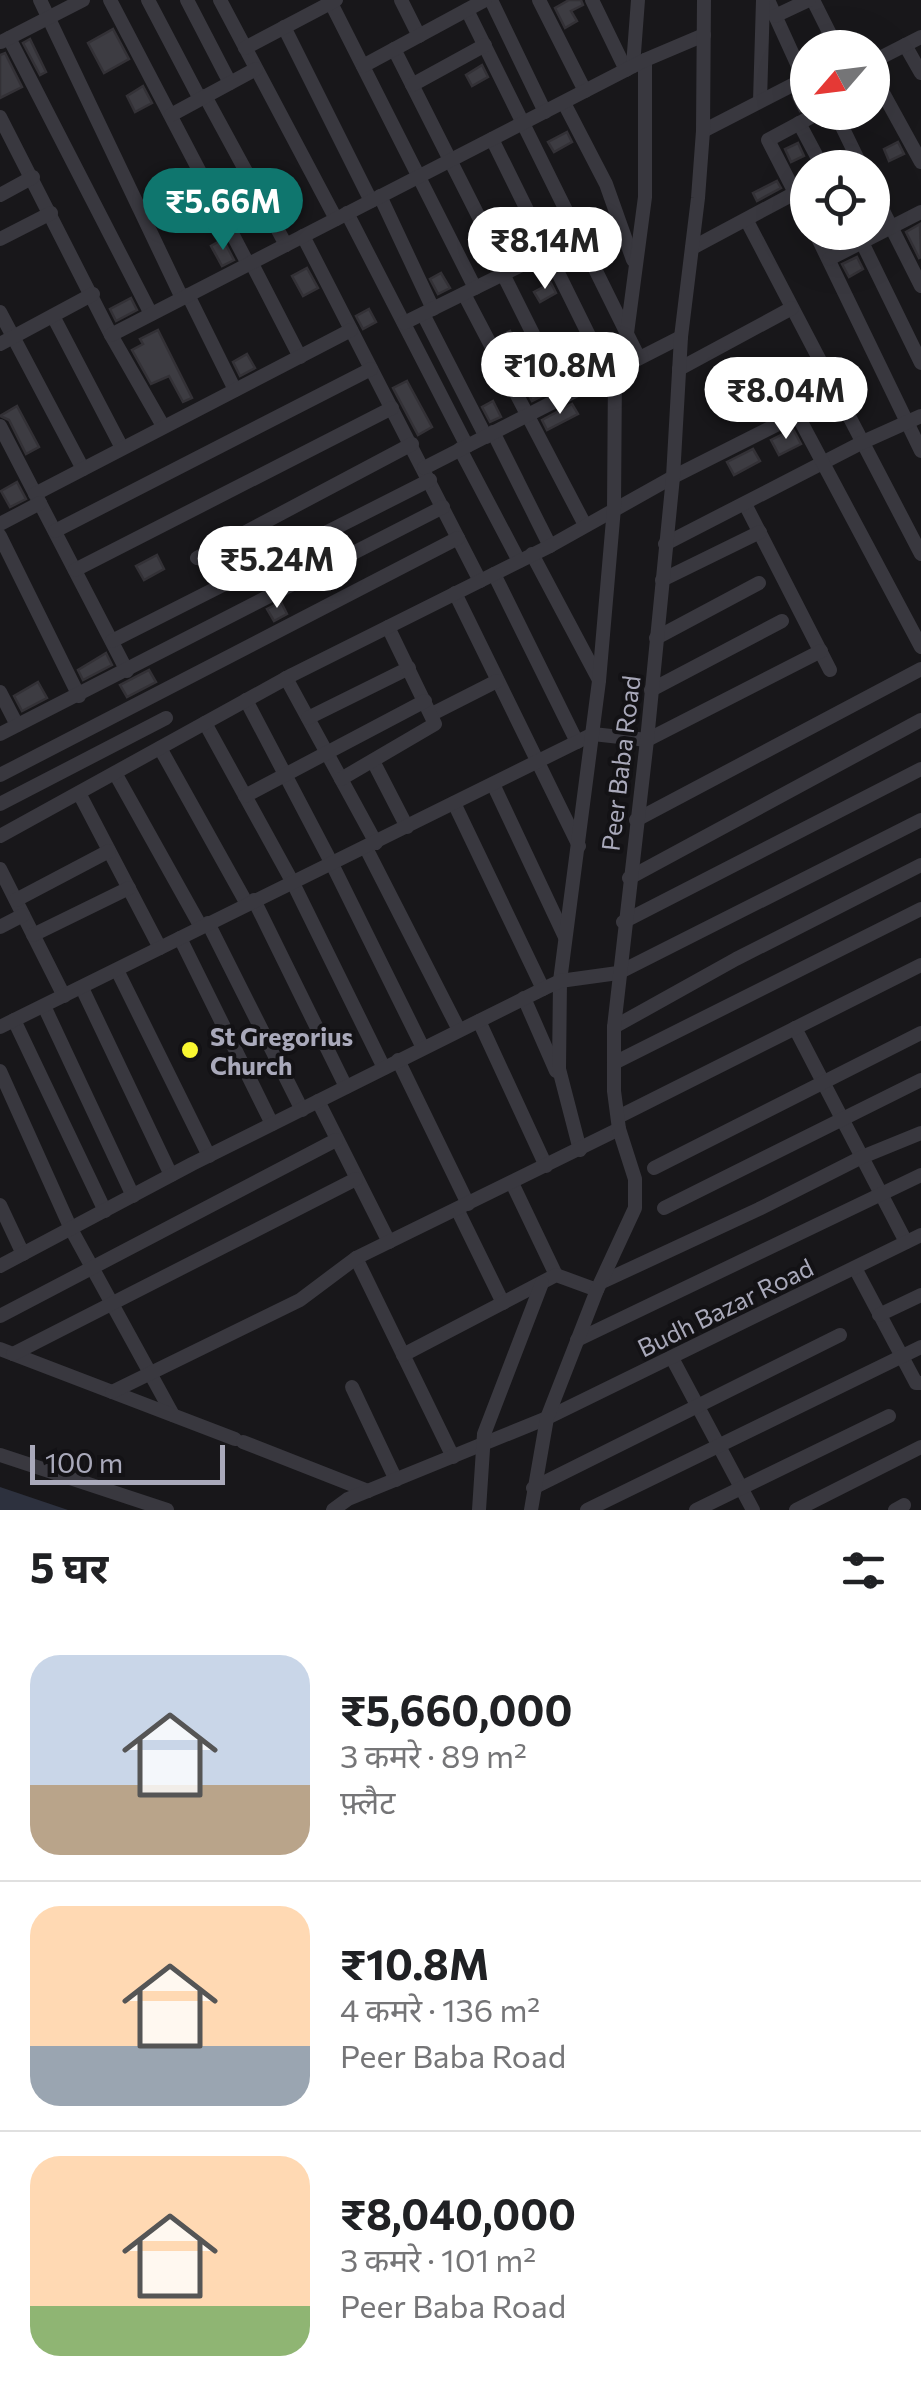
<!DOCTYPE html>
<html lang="hi">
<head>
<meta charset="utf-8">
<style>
  body { margin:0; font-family:Commissioner,"Noto Sans Devanagari",sans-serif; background:#f2f2f2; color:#202124; height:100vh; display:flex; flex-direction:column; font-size:38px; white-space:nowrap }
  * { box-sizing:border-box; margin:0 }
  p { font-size:32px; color:#757577 }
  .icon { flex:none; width:55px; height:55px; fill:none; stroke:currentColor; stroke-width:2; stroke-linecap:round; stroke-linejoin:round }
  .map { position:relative; height:1510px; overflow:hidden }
  .sheet { display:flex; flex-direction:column; background:#fff; flex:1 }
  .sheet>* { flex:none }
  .needle { width:65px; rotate:242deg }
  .tools { position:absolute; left:790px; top:30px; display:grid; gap:20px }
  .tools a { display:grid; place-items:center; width:100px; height:100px; border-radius:50%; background:#fff; box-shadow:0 10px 40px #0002; font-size:50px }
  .scale { position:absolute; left:30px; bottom:25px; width:195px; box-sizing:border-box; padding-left:10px; border:5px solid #a9a9ba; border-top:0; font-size:28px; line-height:35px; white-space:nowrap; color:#a9a9ba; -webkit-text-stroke:8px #131215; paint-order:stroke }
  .price { position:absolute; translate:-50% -85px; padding:0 22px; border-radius:35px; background:#fff; color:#222; font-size:32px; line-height:65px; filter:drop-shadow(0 2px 5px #0008) }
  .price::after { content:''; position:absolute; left:50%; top:60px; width:30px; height:22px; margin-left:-15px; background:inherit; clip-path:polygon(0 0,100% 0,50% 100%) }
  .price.on { background:#0f766e; color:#fff }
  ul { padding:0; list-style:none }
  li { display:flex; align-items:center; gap:30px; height:250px; padding:0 30px }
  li+li { border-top:2px solid #e0e0e0 }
  li span { display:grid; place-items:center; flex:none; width:280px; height:200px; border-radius:30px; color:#555 }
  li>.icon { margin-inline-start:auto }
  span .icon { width:120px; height:120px; fill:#fffc; stroke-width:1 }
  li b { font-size:42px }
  h2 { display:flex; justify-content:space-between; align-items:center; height:120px; padding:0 30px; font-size:42px }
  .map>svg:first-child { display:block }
  .water { fill:#2d313e }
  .building { fill:#3d3c42; stroke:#333136; stroke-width:2.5 }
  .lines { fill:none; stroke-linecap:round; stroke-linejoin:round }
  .minor { stroke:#39383f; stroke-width:14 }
  .poi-dot { fill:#f9f730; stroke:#131215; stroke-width:4 }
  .labels { text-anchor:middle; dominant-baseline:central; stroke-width:8; stroke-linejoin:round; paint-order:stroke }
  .street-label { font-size:25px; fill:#a9a9ba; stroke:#131215 }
  .poi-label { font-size:25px; font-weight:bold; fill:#a9a9ba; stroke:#131215; text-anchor:start }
</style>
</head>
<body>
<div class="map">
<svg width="921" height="1510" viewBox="0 0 921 1510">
  <rect width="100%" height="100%" fill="#18171a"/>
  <polygon class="water" points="0,1487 68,1510 0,1510"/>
  <g class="building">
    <polygon points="569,0 581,0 583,5 571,11 577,21 565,28 555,8"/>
    <polygon points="113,29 129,59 104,73 88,43"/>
    <polygon points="30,39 46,72 40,75 23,43"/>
    <polygon points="5,53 22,87 0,98 0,55"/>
    <polygon points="482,65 488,77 472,86 466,75"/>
    <polygon points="143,86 152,103 135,112 127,96"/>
    <polygon points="808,89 808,107 800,111 793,97"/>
    <polygon points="567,132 572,142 554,152 548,142"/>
    <polygon points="898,142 904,154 889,161 884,149"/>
    <polygon points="798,143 804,156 791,162 785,149"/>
    <polygon points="777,181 781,188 757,201 753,193"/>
    <polygon points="920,224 921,257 919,258 906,232"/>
    <polygon points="599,225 612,255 603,260 588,231"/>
    <polygon points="223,239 234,260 222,266 211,246"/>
    <polygon points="857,257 863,269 849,277 842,264"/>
    <polygon points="307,268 318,288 303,296 292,276"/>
    <polygon points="441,273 450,288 438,294 430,279"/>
    <polygon points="551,283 556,293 540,302 534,292"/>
    <polygon points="131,298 137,310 116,321 110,309"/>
    <polygon points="369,309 376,322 363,329 356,316"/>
    <polygon points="158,330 192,398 183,402 169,376 151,384 132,350 143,344 140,339"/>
    <polygon points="510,331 544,395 532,401 499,337"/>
    <polygon points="618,339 625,354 613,360 606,346"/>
    <polygon points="247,354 255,368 240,376 233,362"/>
    <polygon points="407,381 432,427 418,435 393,388"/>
    <polygon points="493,401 501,417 490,422 482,407"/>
    <polygon points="572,404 578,414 547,430 542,420"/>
    <polygon points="17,406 39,447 26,454 9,420 0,416"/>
    <polygon points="793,429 801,444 779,455 771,440"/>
    <polygon points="753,449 760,461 734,475 727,462"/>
    <polygon points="17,482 26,499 10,507 1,491"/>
    <polygon points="157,555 164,569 144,580 136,566"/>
    <polygon points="281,602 287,614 274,621 267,609"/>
    <polygon points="106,653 112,665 83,680 78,670"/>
    <polygon points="149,670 156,682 127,697 120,685"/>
    <polygon points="38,682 47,698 22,711 14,696"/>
  </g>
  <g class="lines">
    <g class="minor">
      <polyline points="40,0 182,298"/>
      <polyline points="110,0 248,264"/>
      <polyline points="148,0 200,99"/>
      <polyline points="187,0 230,83"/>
      <polyline points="220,0 336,219"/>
      <polyline points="401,0 419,36"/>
      <polyline points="491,0 545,112"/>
      <polyline points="539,0 585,91"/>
      <polyline points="592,0 626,70"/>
      <polyline points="768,0 804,79"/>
      <polyline points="813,0 837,48"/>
      <polyline points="331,3 475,288"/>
      <polyline points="467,10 639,358"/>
      <polyline points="775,16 809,0"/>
      <polyline points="284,27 371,201"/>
      <polyline points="9,38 151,314"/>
      <polyline points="1,42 83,0"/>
      <polyline points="905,45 921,73"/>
      <polyline points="245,48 336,0"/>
      <polyline points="394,49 499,257 503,274 564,396"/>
      <polyline points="872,62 921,37"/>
      <polyline points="363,66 485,0"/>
      <polyline points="633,66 638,0"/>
      <polyline points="872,73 921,162"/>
      <polyline points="412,85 485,45"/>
      <polyline points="205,96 286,245"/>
      <polyline points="760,101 763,0"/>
      <polyline points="564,103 606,184 633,260"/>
      <polyline points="835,112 862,168"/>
      <polyline points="171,115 256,69"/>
      <polyline points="0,117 111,335 163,426"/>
      <polyline points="799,123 823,168"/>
      <polyline points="703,131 808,77"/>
      <polyline points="492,139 608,374"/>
      <polyline points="872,189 921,286"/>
      <polyline points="0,195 33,177"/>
      <polyline points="380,196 433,309"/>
      <polyline points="347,213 467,446"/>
      <polyline points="808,218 768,140 820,112"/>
      <polyline points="747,221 921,554"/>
      <polyline points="815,232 921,451"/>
      <polyline points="857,232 921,363"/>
      <polyline points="303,236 480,581"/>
      <polyline points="0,239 51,213"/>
      <polyline points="692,248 795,193"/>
      <polyline points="829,259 921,212"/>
      <polyline points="251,262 300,357"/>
      <polyline points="464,294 585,525"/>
      <polyline points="188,295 235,390"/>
      <polyline points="0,312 83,469"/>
      <polyline points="423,314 486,437"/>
      <polyline points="53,316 122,448"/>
      <polyline points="404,323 548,252"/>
      <polyline points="627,333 645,197 645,60"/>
      <polyline points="111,335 645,60 704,35"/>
      <polyline points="0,344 93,294"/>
      <polyline points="679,369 792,308"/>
      <polyline points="0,426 127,671"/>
      <polyline points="493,432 550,546"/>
      <polyline points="460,449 519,561"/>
      <polyline points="424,468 681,337"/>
      <polyline points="35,494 351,330"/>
      <polyline points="745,504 830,670"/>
      <polyline points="0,524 40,503"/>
      <polyline points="55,531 371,369"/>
      <polyline points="0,536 79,696"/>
      <polyline points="665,544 863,442 921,416"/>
      <polyline points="532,554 599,680"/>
      <polyline points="197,558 412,444"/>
      <polyline points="75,570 392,408"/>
      <polyline points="494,574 577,742"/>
      <polyline points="662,580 760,532"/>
      <polyline points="455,593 579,846"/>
      <polyline points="656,638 759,583"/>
      <polyline points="112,641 430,480"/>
      <polyline points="286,678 376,843"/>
      <polyline points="651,690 782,621"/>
      <polyline points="0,692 17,725"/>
      <polyline points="246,700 332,864 423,1048"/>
      <polyline points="432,714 497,681"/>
      <polyline points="308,718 409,668"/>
      <polyline points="205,723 293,883 384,1068"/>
      <polyline points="0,734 443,507"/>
      <polyline points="160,748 247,904"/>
      <polyline points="373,761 407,827"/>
      <polyline points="115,773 201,927"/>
      <polyline points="0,775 458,538"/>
      <polyline points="341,779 435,724 388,627"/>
      <polyline points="493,784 565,937"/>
      <polyline points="79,793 160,948"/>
      <polyline points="245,796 425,701"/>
      <polyline points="454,803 543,989"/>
      <polyline points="0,804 166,718"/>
      <polyline points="636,820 921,669"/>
      <polyline points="0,836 292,675 550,546 673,477 794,416 799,418 921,647"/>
      <polyline points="366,848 459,1030"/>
      <polyline points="0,869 64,996"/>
      <polyline points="629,878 921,720"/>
      <polyline points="16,900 109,851"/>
      <polyline points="254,900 346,1087"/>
      <polyline points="623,922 921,769"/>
      <polyline points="208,923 302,1110"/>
      <polyline points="0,927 23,915"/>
      <polyline points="33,935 129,888"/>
      <polyline points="180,938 272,1124"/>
      <polyline points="117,970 209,1156"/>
      <polyline points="82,988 171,1175"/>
      <polyline points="524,998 556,1071"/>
      <polyline points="44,1006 133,1196"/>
      <polyline points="14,1020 105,1211"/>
      <polyline points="479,1021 546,1166"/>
      <polyline points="0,1027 593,734 647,740 821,651"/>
      <polyline points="614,1027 736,959 921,865"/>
      <polyline points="795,1028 906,1242"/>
      <polyline points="398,1060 468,1204"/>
      <polyline points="614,1063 921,909"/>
      <polyline points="0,1071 71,1229 173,1415"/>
      <polyline points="318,1101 389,1242"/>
      <polyline points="618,1117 921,965"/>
      <polyline points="580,1150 559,1069 560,981 599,681 614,508 615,370"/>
      <polyline points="654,1168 921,1033"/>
      <polyline points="512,1183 556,1275"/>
      <polyline points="0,1205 23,1254"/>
      <polyline points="664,1208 921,1080"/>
      <polyline points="457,1209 503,1303"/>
      <polyline points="356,1258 453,1457"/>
      <polyline points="0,1266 192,1164 543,989 560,981 618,973 921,820"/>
      <polyline points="855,1268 916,1383 921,1383"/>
      <polyline points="602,1282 759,1209 862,1157 921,1133"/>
      <polyline points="879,1315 921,1295"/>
      <polyline points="0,1316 336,1140"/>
      <polyline points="577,1340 921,1175"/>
      <polyline points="0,1349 235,1439"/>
      <polyline points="13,1354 356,1179"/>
      <polyline points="403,1355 556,1275 597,1290"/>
      <polyline points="672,1358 753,1510"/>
      <polyline points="352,1387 396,1480"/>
      <polyline points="112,1392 300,1300 356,1258 619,1129"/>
      <polyline points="243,1442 368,1491"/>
      <polyline points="0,1455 167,1510"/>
      <polyline points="533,1488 840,1335"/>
      <polyline points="333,1510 348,1499 547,1418 921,1235"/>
      <polyline points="479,1510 484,1434 542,1283"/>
      <polyline points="531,1510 547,1418 597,1290 635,1208 635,1179 619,1129 614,1091 614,1027 647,740 673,477 681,337 698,198 703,131 704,0"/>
      <polyline points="587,1510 921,1347"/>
      <polyline points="696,1510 889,1416"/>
      <polyline points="796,1510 921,1447"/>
      <polyline points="895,1510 904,1505"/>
    </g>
  </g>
  <circle class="poi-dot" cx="190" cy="1050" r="10"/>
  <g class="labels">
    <g class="street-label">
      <text transform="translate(620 763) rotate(-83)">Peer Baba Road</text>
      <text transform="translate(725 1307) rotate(-26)">Budh Bazar Road</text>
    </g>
    <g class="poi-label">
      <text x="210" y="1036">St Gregorius<tspan x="210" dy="29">Church</tspan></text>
    </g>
  </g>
</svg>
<div class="tools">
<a><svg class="needle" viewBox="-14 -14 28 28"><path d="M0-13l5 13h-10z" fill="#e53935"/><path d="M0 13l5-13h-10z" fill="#757577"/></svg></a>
<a><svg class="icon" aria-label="locate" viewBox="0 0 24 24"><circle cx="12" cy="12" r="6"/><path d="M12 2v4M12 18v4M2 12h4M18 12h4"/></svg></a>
</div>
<div class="scale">100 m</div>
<b class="price on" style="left:223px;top:253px">₹5.66M</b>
<b class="price" style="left:545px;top:292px">₹8.14M</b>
<b class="price" style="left:560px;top:417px">₹10.8M</b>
<b class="price" style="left:786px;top:442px">₹8.04M</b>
<b class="price" style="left:277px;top:611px">₹5.24M</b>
</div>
<section class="sheet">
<h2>5 घर<svg class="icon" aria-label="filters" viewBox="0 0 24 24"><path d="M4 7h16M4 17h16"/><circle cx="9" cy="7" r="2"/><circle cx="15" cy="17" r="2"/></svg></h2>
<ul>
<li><span style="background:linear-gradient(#c9d6e8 65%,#b9a48a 0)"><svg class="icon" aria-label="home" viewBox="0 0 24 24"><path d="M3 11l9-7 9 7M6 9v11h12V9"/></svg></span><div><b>₹5,660,000</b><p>3 कमरे · 89 m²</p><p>फ़्लैट</p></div></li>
<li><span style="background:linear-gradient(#ffd9b3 70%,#9aa5b1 0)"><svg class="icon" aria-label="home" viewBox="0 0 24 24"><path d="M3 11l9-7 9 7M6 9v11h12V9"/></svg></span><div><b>₹10.8M</b><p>4 कमरे · 136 m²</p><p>Peer Baba Road</p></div></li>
<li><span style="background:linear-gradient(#ffd9b3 75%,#8fb573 0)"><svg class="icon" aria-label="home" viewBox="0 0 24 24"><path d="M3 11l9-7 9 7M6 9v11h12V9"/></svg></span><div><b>₹8,040,000</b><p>3 कमरे · 101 m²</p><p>Peer Baba Road</p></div></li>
</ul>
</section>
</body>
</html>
